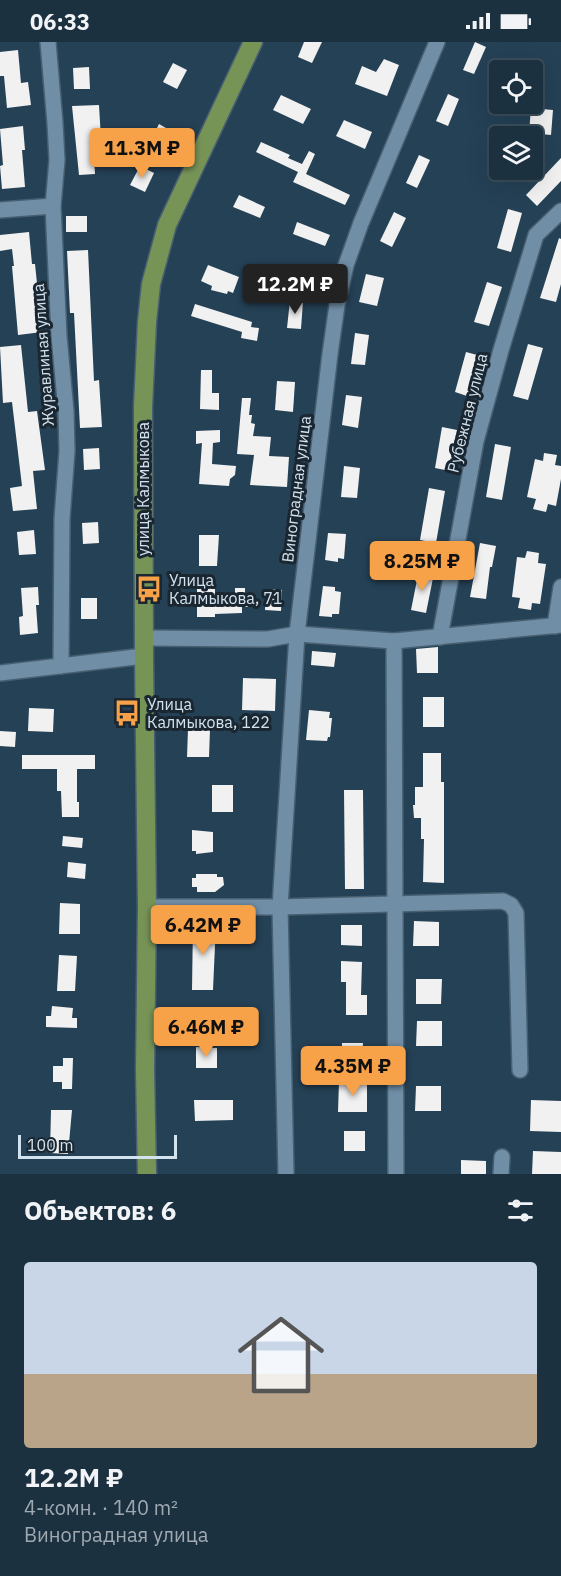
<!DOCTYPE html>
<html lang="ru">
<head>
<meta charset="utf-8">
<style>
  body { margin:0; font-family:"IBM Plex Sans",sans-serif; background:#253947; color:#f1f3f6; height:100vh; display:flex; flex-direction:column; font-size:22px; white-space:nowrap }
  * { box-sizing:border-box; margin:0 }
  p { font-size:20px; color:#a0a9b1 }
  .icon { flex:none; width:33px; height:33px; fill:none; stroke:currentColor; stroke-width:2; stroke-linecap:round; stroke-linejoin:round }
  .map { position:relative; height:1132px; overflow:hidden }
  .side { display:flex; flex-direction:column; background:#1c3140; flex:1 }
  .side>* { flex:none }
  .fabs { position:absolute; left:489px; top:18px; display:grid; gap:12px }
  .fabs a { display:grid; place-items:center; width:54px; height:54px; border-radius:6px; background:#1c3140; box-shadow:0 6px 24px #0002,0 0 0 2px #3a4c59; font-size:30px }
  .scale { position:absolute; left:18px; bottom:15px; width:159px; box-sizing:border-box; padding-left:6px; border:3px solid #d2e2ef; border-top:0; font-size:16px; line-height:21px; white-space:nowrap; color:#d2e2ef; -webkit-text-stroke:4px #1a2630; paint-order:stroke }
  .price { position:absolute; translate:-50% -51px; padding:0 14px; border-radius:6px; background:#f7a149; color:#111; font-size:20px; line-height:39px; filter:drop-shadow(0 2px 3px #0008) }
  .price::after { content:''; position:absolute; left:50%; top:36px; width:18px; height:14px; margin-left:-9px; background:inherit; clip-path:polygon(0 0,100% 0,50% 100%) }
  .price.selected { background:#222; color:#fff }
  ul { padding:0; list-style:none }
  li { display:grid; align-content:center; gap:12px; height:318px; padding:0 24px }
  li span { display:grid; place-items:center; height:186px; border-radius:6px; color:#555 }
  li>.icon { margin-inline-start:auto }
  span .icon { width:108px; height:108px; fill:#fffc; stroke-width:1 }
  li b { font-size:26px }
  h2 { display:flex; justify-content:space-between; align-items:center; height:72px; padding:0 24px; font-size:26px }
  .status { display:flex; justify-content:space-between; align-items:center; height:42px; padding:0 30px; background:#1c3140; direction:ltr }
  .status svg { height:16px; fill:currentColor }
  .map>svg:first-child { display:block }
  .building { fill:#f1f1f1 }
  .lines { fill:none; stroke-linecap:round; stroke-linejoin:round }
  .minor-casing { stroke:#475f71; stroke-width:18 }
  .major-casing { stroke:#475f71; stroke-width:21 }
  .minor { stroke:#708ea6; stroke-width:15 }
  .major { stroke:#779457; stroke-width:18 }
  .labels { text-anchor:middle; dominant-baseline:central; stroke-width:6; stroke-linejoin:round; paint-order:stroke }
  .street-label { font-size:16px; fill:#d2e2ef; stroke:#1a2630 }
  .poi-label { font-size:16px; fill:#d2e2ef; stroke:#1a2630; text-anchor:start }
</style>
</head>
<body>
<div class="status"><b>06:33</b><svg viewBox="0 0 49 12"><path d="M0 12V9h3v3zM5 12V6h3v6zM10 12V3h3v9zM15 12V0h3v12zM26 1h20v11H26zM47 4h2v5h-2z"/></svg></div>
<div class="map">
<svg width="561" height="1132" viewBox="0 0 561 1132">
  <rect width="100%" height="100%" fill="#254156"/>
  <g class="building">
    <polygon points="304,0 322,0 312,21 298,15"/>
    <polygon points="475,0 486,5 474,32 463,28"/>
    <polygon points="18,8 21,41 28,40 31,63 7,66 4,34 0,34 0,10"/>
    <polygon points="384,17 399,23 387,54 355,42 362,24 376,30"/>
    <polygon points="173,21 187,28 177,47 163,40"/>
    <polygon points="89,25 90,47 74,47 73,26"/>
    <polygon points="448,52 459,57 448,84 436,79"/>
    <polygon points="281,53 311,67 303,82 273,68"/>
    <polygon points="99,63 101,97 93,98 95,132 79,133 72,64"/>
    <polygon points="531,66 553,68 551,93 529,91"/>
    <polygon points="344,78 372,90 365,107 336,94"/>
    <polygon points="159,82 173,90 163,109 149,102"/>
    <polygon points="23,84 25,108 22,108 25,145 2,147 0,124 3,123 0,87"/>
    <polygon points="261,100 290,113 288,116 302,122 309,109 315,112 306,132 350,153 345,163 293,140 298,130 256,110"/>
    <polygon points="419,113 430,118 417,146 406,141"/>
    <polygon points="561,116 561,139 537,164 526,153"/>
    <polygon points="140,124 154,131 145,150 130,143"/>
    <polygon points="239,153 265,165 260,176 233,165"/>
    <polygon points="508,167 522,171 511,210 497,206"/>
    <polygon points="394,170 406,176 392,205 380,199"/>
    <rect x="66" y="174" width="21" height="16"/>
    <polygon points="297,180 330,193 325,204 293,192"/>
    <polygon points="29,190 32,222 35,222 42,290 18,293 12,224 14,224 12,207 0,209 0,193"/>
    <polygon points="559,196 561,197 561,242 556,260 540,256"/>
    <polygon points="88,208 94,339 99,338 102,385 80,386 74,271 70,271 67,209"/>
    <polygon points="208,223 239,235 233,251 228,249 227,252 211,248 212,244 201,239"/>
    <polygon points="366,232 384,236 377,264 359,260"/>
    <polygon points="487,240 502,245 489,284 474,280"/>
    <polygon points="290,258 303,259 301,287 287,286"/>
    <polygon points="195,262 252,280 251,285 259,286 257,299 241,296 242,290 191,274"/>
    <polygon points="355,291 369,293 365,323 351,322"/>
    <polygon points="528,302 543,306 528,358 513,354"/>
    <polygon points="21,303 28,370 37,369 45,428 33,429 37,467 13,469 10,446 22,444 12,360 3,361 0,305"/>
    <polygon points="466,310 481,314 470,355 455,350"/>
    <polygon points="201,328 212,328 212,351 219,351 219,368 200,367"/>
    <polygon points="277,339 295,340 293,370 275,368"/>
    <polygon points="346,353 362,355 358,386 342,383"/>
    <polygon points="242,356 251,356 249,373 252,373 251,381 255,382 253,394 271,395 269,414 289,415 287,445 250,443 254,413 237,412"/>
    <polygon points="442,385 457,388 451,413 453,413 450,429 435,426"/>
    <polygon points="220,388 220,400 213,401 212,422 236,424 235,433 230,437 229,444 199,442 202,401 196,402 196,389"/>
    <polygon points="495,402 511,405 502,458 486,455"/>
    <polygon points="99,406 100,427 84,428 83,407"/>
    <polygon points="544,411 557,413 555,423 561,424 561,437 556,464 548,462 546,470 533,467 536,457 527,455 535,417 543,419"/>
    <polygon points="344,424 360,426 357,456 341,455"/>
    <polygon points="429,446 445,449 436,501 420,498"/>
    <polygon points="98,480 99,501 83,502 82,481"/>
    <polygon points="34,488 36,512 19,513 17,490"/>
    <polygon points="328,491 346,492 344,517 338,516 338,520 325,518"/>
    <polygon points="199,493 219,493 217,524 199,524"/>
    <polygon points="480,501 496,504 492,525 490,525 486,557 470,555"/>
    <polygon points="527,509 539,511 538,521 546,522 540,562 532,561 531,568 518,566 520,556 512,555 517,515 525,516"/>
    <polygon points="419,528 434,531 426,571 411,568"/>
    <polygon points="197,541 211,541 211,547 215,547 215,551 235,553 235,546 245,546 245,556 248,556 248,565 242,565 242,571 215,572 215,575 197,575"/>
    <polygon points="323,544 335,545 335,549 341,550 339,572 332,572 332,575 319,574"/>
    <polygon points="38,545 39,563 36,563 38,591 20,593 19,575 23,574 21,546"/>
    <polygon points="266,547 282,548 281,569 265,568"/>
    <rect x="81" y="556" width="16" height="21"/>
    <polygon points="438,605 438,631 417,631 416,607"/>
    <polygon points="312,609 336,611 334,625 311,623"/>
    <polygon points="243,636 276,637 275,669 242,668"/>
    <rect x="423" y="655" width="21" height="30"/>
    <polygon points="29,666 54,667 53,690 28,689"/>
    <polygon points="309,668 330,670 329,676 332,676 330,695 328,695 327,699 306,698"/>
    <polygon points="188,687 210,688 209,715 187,715"/>
    <polygon points="0,689 16,690 15,705 0,704"/>
    <polygon points="423,711 441,711 441,740 444,740 444,841 423,840 424,797 421,797 421,776 414,776 413,763 415,763 415,745 423,745"/>
    <polygon points="22,713 95,713 95,727 77,727 77,760 79,760 79,775 62,775 61,749 57,749 57,727 22,727"/>
    <rect x="212" y="743" width="21" height="27"/>
    <polygon points="344,748 363,748 364,847 345,847"/>
    <polygon points="192,788 213,790 213,810 196,812 196,809 192,809"/>
    <polygon points="63,794 83,796 82,806 62,804"/>
    <polygon points="68,820 86,822 85,837 67,835"/>
    <polygon points="196,832 217,832 217,835 223,835 224,843 215,850 197,850 197,845 192,845 192,836 196,836"/>
    <polygon points="60,861 80,862 80,892 59,892"/>
    <polygon points="414,879 439,880 439,904 413,904"/>
    <polygon points="193,880 216,881 213,948 192,948"/>
    <polygon points="341,883 362,883 362,904 341,903"/>
    <polygon points="59,913 77,914 75,949 57,949"/>
    <polygon points="341,919 362,920 361,953 367,953 367,973 346,973 346,940 341,940"/>
    <polygon points="416,937 442,937 441,962 416,962"/>
    <polygon points="52,964 73,966 72,976 77,976 77,986 46,985 46,974 51,974"/>
    <polygon points="417,979 442,979 442,1004 416,1004"/>
    <polygon points="342,1001 363,1001 362,1021 342,1021"/>
    <polygon points="196,1005 217,1006 217,1026 196,1026"/>
    <polygon points="63,1016 73,1016 72,1047 62,1047 62,1040 53,1040 53,1024 63,1024"/>
    <polygon points="339,1039 367,1039 367,1070 338,1070"/>
    <polygon points="416,1044 441,1044 441,1069 415,1069"/>
    <polygon points="194,1058 233,1058 233,1078 195,1079"/>
    <polygon points="531,1058 561,1059 561,1090 530,1089"/>
    <polygon points="51,1068 72,1068 68,1112 50,1111"/>
    <rect x="344" y="1089" width="21" height="20"/>
    <polygon points="533,1109 561,1110 561,1132 532,1132"/>
    <polygon points="461,1118 486,1119 486,1132 461,1132"/>
  </g>
  <g class="lines">
    <g class="minor-casing">
      <g id="minor">
        <polyline points="48,0 55,81 57,118 53,164 59,294 66,369 67,409 62,477 61,624"/>
        <polyline points="0,168 53,164"/>
        <polyline points="555,584 561,545"/>
        <polyline points="440,595 476,399 501,308 536,193 561,169"/>
        <polyline points="144,596 268,597 297,592 394,599 561,583"/>
        <polyline points="394,599 396,1132"/>
        <polyline points="0,631 144,614"/>
        <polyline points="147,865 280,865 503,859 511,863 516,871 520,1028"/>
        <polyline points="286,1132 280,865 297,592 330,312 337,263 346,223 361,181 437,0"/>
        <polyline points="501,1132 502,1115"/>
      </g>
    </g>
    <g class="major-casing">
      <polyline id="major" points="147,1132 145,1028 147,865 144,614 143,365 147,280 151,242 167,183 253,0"/>
    </g>
    <use href="#minor" class="minor"/>
    <use href="#major" class="major"/>
  </g>
  <defs>
    <g id="bus-bare" transform="scale(2.07)"><path d="M-5-6H5V4H4V6H2V4H-2V6H-4V4H-5ZM-3.5-4V0h7V-4ZM-3.5 1.2v1.5H-2V1.2ZM2 1.2v1.5H3.5V1.2Z" fill="#f7a149" stroke="#1a2630" stroke-width="2.5" paint-order="stroke"/></g>
  </defs>
  <g fill-rule="evenodd">
    <use href="#bus-bare" x="149" y="547"/>
    <use href="#bus-bare" x="127" y="671"/>
  </g>
  <g class="labels">
    <g class="street-label">
      <text transform="translate(43 313) rotate(-94)">Журавлиная улица</text>
      <text transform="translate(467 371) rotate(-76)">Рубежная улица</text>
      <text transform="translate(143 447) rotate(-90)">улица Калмыкова</text>
      <text transform="translate(296 447) rotate(-83)">Виноградная улица</text>
    </g>
    <g class="poi-label">
      <text x="169" y="538">Улица<tspan x="169" dy="18">Калмыкова, 71</tspan></text>
      <text x="147" y="662">Улица<tspan x="147" dy="18">Калмыкова, 122</tspan></text>
    </g>
  </g>
</svg>
<div class="fabs">
<a><svg class="icon" aria-label="locate" viewBox="0 0 24 24"><circle cx="12" cy="12" r="6"/><path d="M12 2v4M12 18v4M2 12h4M18 12h4"/></svg></a>
<a><svg class="icon" aria-label="layers" viewBox="0 0 24 24"><path d="M12 4l9 5-9 5-9-5zM3 14l9 5 9-5"/></svg></a>
</div>
<div class="scale">100 m</div>
<b class="price" style="left:142px;top:137px">11.3M ₽</b>
<b class="price selected" style="left:295px;top:273px">12.2M ₽</b>
<b class="price" style="left:422px;top:550px">8.25M ₽</b>
<b class="price" style="left:203px;top:914px">6.42M ₽</b>
<b class="price" style="left:206px;top:1016px">6.46M ₽</b>
<b class="price" style="left:353px;top:1055px">4.35M ₽</b>
</div>
<section class="side">
<h2>Объектов: 6<svg class="icon" aria-label="filters" viewBox="0 0 24 24"><path d="M4 7h16M4 17h16"/><circle cx="9" cy="7" r="2"/><circle cx="15" cy="17" r="2"/></svg></h2>
<ul>
<li><span style="background:linear-gradient(#c9d6e8 60%,#b9a48a 0)"><svg class="icon" aria-label="home" viewBox="0 0 24 24"><path d="M3 11l9-7 9 7M6 9v11h12V9"/></svg></span><div><b>12.2M ₽</b><p>4-комн. · 140 m²</p><p>Виноградная улица</p></div></li>
</ul>
</section>
</body>
</html>
